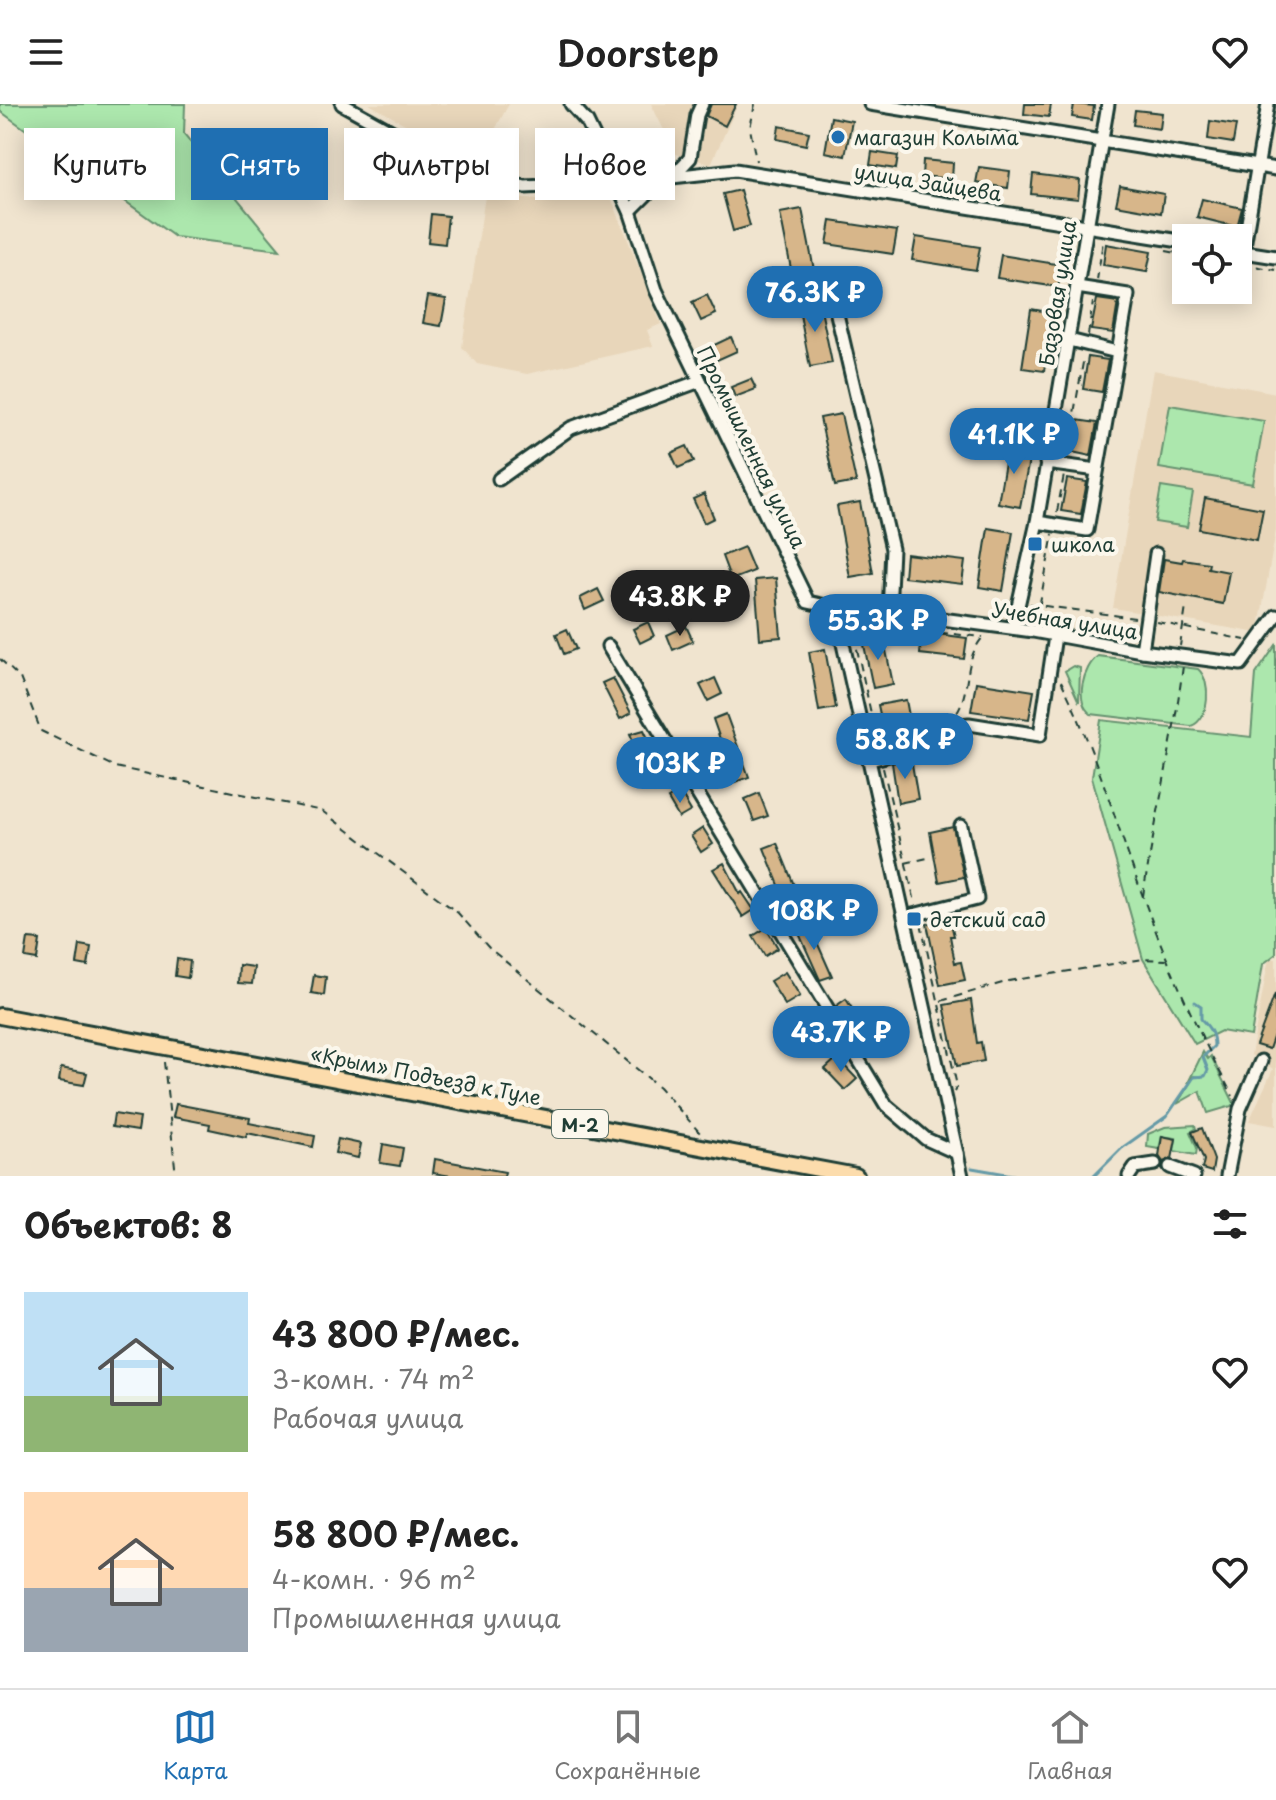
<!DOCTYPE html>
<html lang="ru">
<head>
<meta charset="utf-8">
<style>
  body { margin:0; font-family:"Playpen Sans",sans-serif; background:#f2f2f2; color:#222; height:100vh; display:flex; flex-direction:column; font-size:30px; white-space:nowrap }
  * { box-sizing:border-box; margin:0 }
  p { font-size:26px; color:#767676 }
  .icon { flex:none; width:44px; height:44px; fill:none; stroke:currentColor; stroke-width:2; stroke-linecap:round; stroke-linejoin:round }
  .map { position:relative; height:1072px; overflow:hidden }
  .sheet { display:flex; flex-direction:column; background:#fff; flex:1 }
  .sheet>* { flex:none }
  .guide { position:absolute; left:24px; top:24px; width:800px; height:72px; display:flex; gap:16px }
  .fabs { position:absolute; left:1172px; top:120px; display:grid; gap:16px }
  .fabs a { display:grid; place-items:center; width:80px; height:80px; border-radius:0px; background:#fff; box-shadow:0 4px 20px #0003; font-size:40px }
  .price { position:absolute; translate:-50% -68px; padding:0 18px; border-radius:28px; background:#1f6fb2; color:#fff; font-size:26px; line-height:52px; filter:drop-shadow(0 2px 4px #0008) }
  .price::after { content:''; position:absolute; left:50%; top:48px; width:24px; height:18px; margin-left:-12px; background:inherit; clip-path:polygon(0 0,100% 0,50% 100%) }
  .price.on { background:#222; color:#fff }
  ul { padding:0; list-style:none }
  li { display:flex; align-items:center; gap:24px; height:200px; padding:0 24px }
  li span { display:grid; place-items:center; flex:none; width:224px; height:160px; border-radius:0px; color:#555 }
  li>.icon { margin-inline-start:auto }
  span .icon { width:96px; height:96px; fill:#fffc; stroke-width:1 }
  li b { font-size:34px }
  h2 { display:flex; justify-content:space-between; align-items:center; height:96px; padding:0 24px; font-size:34px }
  .tag { padding:0 28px; border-radius:0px; background:#fff; box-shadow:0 4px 20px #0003; font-size:28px; line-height:72px }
  .tag.on { background:#1f6fb2; color:#fff }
  header { display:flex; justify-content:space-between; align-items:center; height:104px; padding:0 24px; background:#fff; font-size:36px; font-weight:600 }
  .menu { display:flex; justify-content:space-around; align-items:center; height:112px; border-top:2px solid #e0e0e0; background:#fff; font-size:22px; color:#767676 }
  .menu a { display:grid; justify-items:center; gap:4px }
  .menu .on { color:#1f6fb2 }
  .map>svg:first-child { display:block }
  .built { fill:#e8d6ba }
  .green { fill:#ace7ad; stroke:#669270; stroke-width:2 }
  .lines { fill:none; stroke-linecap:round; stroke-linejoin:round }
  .stream { stroke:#659aa7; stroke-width:3 }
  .building { fill:#d7b68a; stroke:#1f3d34; stroke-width:2 }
  .minor-casing { stroke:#1f3d34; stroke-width:17 }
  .major-casing { stroke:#1f3d34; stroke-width:20 }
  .path { stroke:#1f3d34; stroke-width:2; stroke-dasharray:8 6; stroke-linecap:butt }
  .minor { stroke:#fbf7ec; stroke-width:11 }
  .major { stroke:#fcdcac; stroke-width:14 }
  .poi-dot { fill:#1f6fb2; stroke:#fbf7ec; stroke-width:3 }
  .labels { text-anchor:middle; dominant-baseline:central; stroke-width:8; stroke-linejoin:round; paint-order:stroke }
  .shield { fill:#fbf7ec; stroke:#61756b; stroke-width:2 }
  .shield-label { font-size:18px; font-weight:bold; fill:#1f3d34 }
  .poi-label { font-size:20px; fill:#1f3d34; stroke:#fbf7ec; text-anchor:start }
  .street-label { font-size:20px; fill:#1f3d34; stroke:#fbf7ec }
</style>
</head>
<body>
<header><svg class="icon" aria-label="menu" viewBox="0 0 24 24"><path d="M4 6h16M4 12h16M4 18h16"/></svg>Doorstep<svg class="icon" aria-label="heart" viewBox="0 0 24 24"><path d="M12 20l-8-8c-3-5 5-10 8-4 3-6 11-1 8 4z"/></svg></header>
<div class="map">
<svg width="1276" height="1072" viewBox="0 0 1276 1072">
  <rect width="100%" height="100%" fill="#f0e4cf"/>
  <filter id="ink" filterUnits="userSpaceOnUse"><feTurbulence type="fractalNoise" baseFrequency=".0125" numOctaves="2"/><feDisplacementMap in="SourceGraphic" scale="16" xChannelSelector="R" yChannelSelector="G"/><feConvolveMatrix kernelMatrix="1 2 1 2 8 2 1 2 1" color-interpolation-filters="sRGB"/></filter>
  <g filter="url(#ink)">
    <g class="built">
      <polygon points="369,0 509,0 476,60"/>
      <polygon points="651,0 738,0 711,60 676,50"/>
      <polygon points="485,92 540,96 611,93 661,220 647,226 653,242 527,270 477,260 462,243"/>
      <polygon points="1153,266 1276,289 1276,426 1258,529 1113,504"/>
      <polygon points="1269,854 1276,855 1276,1022 1249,1017 1273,965 1251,951"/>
    </g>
    <g class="green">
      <polygon points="0,0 185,0 184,30 280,146 175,133 0,7"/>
      <polygon points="1170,301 1264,317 1253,380 1159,364"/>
      <polygon points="1161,383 1193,388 1187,423 1155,418"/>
      <polygon points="1276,541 1276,850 1263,860 1251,932 1221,927 1195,940 1143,855 1092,673 1101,616 1251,633 1256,570"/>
      <path d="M1098,552l100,13c14,12 12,51 -7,57l-100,-12c-17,-12 -8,-47 7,-58z"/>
      <polygon points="1073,562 1080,564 1079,598 1065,567"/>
      <polygon points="1203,948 1208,955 1211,952 1235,1001 1208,1009 1200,987 1177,1000 1194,973 1202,973 1194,972 1188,979"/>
      <polygon points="1195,1021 1196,1025 1190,1028 1197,1044 1196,1051 1174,1047 1176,1034 1162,1032 1159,1045 1147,1043 1148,1030 1165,1023"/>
    </g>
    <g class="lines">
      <g class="stream">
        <polyline points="972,1064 1018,1072"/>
        <path d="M1094,1072l28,-28 45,-32 27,-39 11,-1 3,-6 -5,-13 11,-11c0,-12 -4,-18 -13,-27v-13l-6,-4"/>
      </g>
    </g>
    <g class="building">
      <polygon points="711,0 736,0 725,22 706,12"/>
      <polygon points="1025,0 1051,0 1049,13 1024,10"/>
      <polygon points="1074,0 1094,2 1092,16 1072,13"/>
      <polygon points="1135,6 1162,9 1160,25 1133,21"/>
      <polygon points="831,13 852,17 845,52 825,48"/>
      <polygon points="1210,17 1236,21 1233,39 1208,35"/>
      <polygon points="779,22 809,28 806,41 777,35"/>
      <polygon points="872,48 898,52 896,65 870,61"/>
      <polygon points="923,56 953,59 952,75 922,72"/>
      <polygon points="979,63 1010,67 1008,84 976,79"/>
      <polygon points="1033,70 1080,76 1078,95 1031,90"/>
      <polygon points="1120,82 1164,90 1161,109 1116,101"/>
      <polygon points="740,86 750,122 733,127 723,90"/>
      <polygon points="1202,95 1242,104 1237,123 1197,113"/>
      <polygon points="802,105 816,176 794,180 780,109"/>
      <polygon points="431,110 448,112 445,140 428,138"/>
      <polygon points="831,117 897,127 893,150 827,140"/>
      <polygon points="916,133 980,143 976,166 912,156"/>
      <polygon points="1106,140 1151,148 1147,168 1103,161"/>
      <polygon points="1001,151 1062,161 1058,183 997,174"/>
      <polygon points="707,191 716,210 701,217 692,198"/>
      <polygon points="428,192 446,195 441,222 423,219"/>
      <polygon points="1097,195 1118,198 1113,229 1091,226"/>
      <polygon points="819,196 832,259 810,263 798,200"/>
      <polygon points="1031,205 1054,209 1044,267 1022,264"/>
      <polygon points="731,233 737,247 717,256 710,243"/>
      <polygon points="1088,253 1108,256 1102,288 1083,285"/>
      <polygon points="751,275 756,285 735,293 731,283"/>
      <polygon points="841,310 856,378 835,382 820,314"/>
      <polygon points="1077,316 1097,319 1091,352 1072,348"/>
      <polygon points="687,342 694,357 678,364 671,349"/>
      <polygon points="1008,342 1031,346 1020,403 998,399"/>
      <polygon points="1067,375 1087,378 1081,410 1061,407"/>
      <polygon points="704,390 714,414 704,419 693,395"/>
      <polygon points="1205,394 1263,405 1257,436 1199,425"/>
      <polygon points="860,398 873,469 850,473 837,402"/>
      <polygon points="988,424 1013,428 1003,487 979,483"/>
      <polygon points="744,443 754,467 731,476 722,452"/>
      <polygon points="906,450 965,457 962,480 904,473"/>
      <polygon points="1164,455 1182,458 1183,455 1209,459 1208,464 1229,468 1223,500 1159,488"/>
      <polygon points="776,474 781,533 760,535 755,476"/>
      <polygon points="598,485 604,497 585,506 580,494"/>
      <polygon points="648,518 654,532 640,539 633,525"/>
      <polygon points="686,522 693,537 673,546 667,531"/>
      <polygon points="567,525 576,545 564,550 556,530"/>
      <polygon points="922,528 967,534 964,555 920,550"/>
      <polygon points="883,532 893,580 873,584 863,536"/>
      <polygon points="825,545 836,604 819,607 809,548"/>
      <polygon points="613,574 631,609 620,615 602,579"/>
      <polygon points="715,574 722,590 708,597 700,581"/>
      <polygon points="976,578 1034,587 1029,615 971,607"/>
      <polygon points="906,596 912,628 885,634 878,601"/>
      <polygon points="726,610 749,673 735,678 713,615"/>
      <polygon points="644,626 653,645 648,648 668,681 655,688 643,667 646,665 630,630"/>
      <polygon points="911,654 918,695 898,699 892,659"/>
      <polygon points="680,688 691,707 679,714 668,695"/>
      <polygon points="759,689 768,712 754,717 745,695"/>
      <polygon points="953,723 964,773 939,778 930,728"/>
      <polygon points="703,724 713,740 701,748 691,732"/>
      <polygon points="777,739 798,791 785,796 764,744"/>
      <polygon points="724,759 740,790 742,788 754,806 743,813 713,765"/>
      <polygon points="950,815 954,832 950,832 955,859 961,858 965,876 940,881 927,820"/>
      <polygon points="809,820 832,872 820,876 797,825"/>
      <polygon points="766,824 778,844 765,852 753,832"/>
      <polygon points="28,835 40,836 37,856 25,854"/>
      <polygon points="80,841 91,843 88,862 77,860"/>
      <polygon points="177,855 190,857 188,874 175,872"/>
      <polygon points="239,861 254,863 252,880 238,879"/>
      <polygon points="785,868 800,892 785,901 770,877"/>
      <polygon points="314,871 326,873 324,891 311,889"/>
      <polygon points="1275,890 1276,925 1269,945 1256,941"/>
      <polygon points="846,895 860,917 850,924 836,902"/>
      <polygon points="971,896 977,939 981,938 984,957 957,962 944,901"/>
      <polygon points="814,913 828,936 813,945 799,922"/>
      <polygon points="837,954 857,975 845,986 825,965"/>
      <polygon points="61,964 87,969 84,981 59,977"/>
      <polygon points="176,1000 250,1014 249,1019 315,1032 313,1043 247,1029 246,1033 209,1025 210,1020 173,1013"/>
      <polygon points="114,1010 140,1014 138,1027 112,1023"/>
      <polygon points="1202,1024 1214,1056 1212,1068 1202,1065 1204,1056 1192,1028"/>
      <polygon points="1162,1032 1176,1035 1172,1055 1163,1058 1159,1052"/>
      <polygon points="338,1035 361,1040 358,1054 335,1049"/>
      <polygon points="383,1040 403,1044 400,1062 380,1059"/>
      <polygon points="435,1055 505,1068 504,1072 451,1072 433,1069"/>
    </g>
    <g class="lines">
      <g class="minor-casing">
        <g id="minor">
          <polyline points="342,0 463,67 525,83 585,80 618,84"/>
          <polyline points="571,0 587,18 630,107 656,186 808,498 835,504 889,508 1033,527 1142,547 1241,560 1276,512"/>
          <polyline points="870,0 1276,65"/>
          <polyline points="672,73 690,54 697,11 702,0"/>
          <polyline points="630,107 663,74 735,66 1186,138"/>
          <polyline points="1238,147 1276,153"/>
          <polyline points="1243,148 1268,0"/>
          <polyline points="829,176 892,445 889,508"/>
          <polyline points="1069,236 1117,248"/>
          <polyline points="1046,359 1097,366"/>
          <polyline points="499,375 571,324 700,277"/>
          <polyline points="1037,418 1087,426 1128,191 1077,183"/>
          <polyline points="835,504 962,1072"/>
          <polyline points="1013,524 1037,418 1108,0"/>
          <polyline points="608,542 886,1001 926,1035 957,1049"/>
          <polyline points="1142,547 1156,450"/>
          <polyline points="870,656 921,643 928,625 969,620 1040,631 1055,532"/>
          <polyline points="905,813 977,795 961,722"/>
          <polyline points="1170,1063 1194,1072"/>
          <polyline points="1129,1072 1135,1063 1155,1060"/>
          <polyline points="1227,1072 1240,1005 1261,957"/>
        </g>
      </g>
      <g class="major-casing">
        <polyline id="major" points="0,912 856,1072"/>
      </g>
      <g class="path">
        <polyline points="755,0 750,24 756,57"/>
        <polyline points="1166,147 1186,151"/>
        <polyline points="1243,160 1276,166"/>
        <polyline points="1097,176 1103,137 1105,137"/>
        <polyline points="1088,231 1093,198"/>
        <polyline points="1067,349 1084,253"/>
        <polyline points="1057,408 1064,371"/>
        <polyline points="1030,500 1135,514"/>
        <polyline points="1037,514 1053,430"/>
        <polyline points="1157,518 1245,536"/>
        <polyline points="854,531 878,642"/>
        <polyline points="857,534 903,525 983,533"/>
        <polyline points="1180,542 1186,503"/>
        <polyline points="0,555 20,574 41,627 115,663 322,707 458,809 489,844 659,983 701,1030"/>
        <path d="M1061,577c34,68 55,142 81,213 25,70 55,137 91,202"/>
        <path d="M957,608c15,-25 5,-50 26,-75"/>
        <polyline points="883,664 915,798"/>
        <polyline points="905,759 932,753"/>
        <path d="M1143,792c12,-77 30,-152 40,-230"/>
        <polyline points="921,819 957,982 954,988"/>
        <polyline points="941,897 1009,877 1143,855 1166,856"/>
        <polyline points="164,958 176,1072"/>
      </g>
      <use href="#minor" class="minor"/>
      <use href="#major" class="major"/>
    </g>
  </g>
  <g class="poi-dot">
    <circle cx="838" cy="33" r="8"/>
    <rect x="1027" y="432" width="16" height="16" rx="4"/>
    <rect x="906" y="807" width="16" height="16" rx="4"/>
  </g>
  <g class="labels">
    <rect class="shield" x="552" y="1006" width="56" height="28" rx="6"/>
    <g class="shield-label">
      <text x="580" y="1020">М-2</text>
    </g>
    <g class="poi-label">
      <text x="854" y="33">магазин Колыма</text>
      <text x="1051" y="440">школа</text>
      <text x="930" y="815">детский сад</text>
    </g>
    <g class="street-label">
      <text transform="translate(928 78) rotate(9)">улица Зайцева</text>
      <text transform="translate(1057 189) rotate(-81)">Базовая улица</text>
      <text transform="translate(752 343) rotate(64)">Промышленная улица</text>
      <text transform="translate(1065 516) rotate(9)">Учебная улица</text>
      <text transform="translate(426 971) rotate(11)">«Крым» Подъезд к Туле</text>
    </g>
  </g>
</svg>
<div class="fabs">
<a><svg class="icon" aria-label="locate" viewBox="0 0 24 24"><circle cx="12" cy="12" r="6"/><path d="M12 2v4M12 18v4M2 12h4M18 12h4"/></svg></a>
</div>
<b class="price" style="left:815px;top:230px">76.3K ₽</b>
<b class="price" style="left:1014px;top:372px">41.1K ₽</b>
<b class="price on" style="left:680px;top:534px">43.8K ₽</b>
<b class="price" style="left:878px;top:558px">55.3K ₽</b>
<b class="price" style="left:905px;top:677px">58.8K ₽</b>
<b class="price" style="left:680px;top:701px">103K ₽</b>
<b class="price" style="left:814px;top:848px">108K ₽</b>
<b class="price" style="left:841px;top:970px">43.7K ₽</b>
<div class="guide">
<a class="tag">Купить</a>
<a class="tag on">Снять</a>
<a class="tag">Фильтры</a>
<a class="tag">Новое</a>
</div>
</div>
<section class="sheet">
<h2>Объектов: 8<svg class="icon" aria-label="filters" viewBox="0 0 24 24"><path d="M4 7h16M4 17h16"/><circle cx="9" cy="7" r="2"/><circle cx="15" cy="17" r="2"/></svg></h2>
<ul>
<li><span style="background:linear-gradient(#bfe0f5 65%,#8fb573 0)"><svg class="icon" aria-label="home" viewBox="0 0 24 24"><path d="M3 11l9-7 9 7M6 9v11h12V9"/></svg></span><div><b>43 800 ₽/мес.</b><p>3-комн. · 74 m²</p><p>Рабочая улица</p></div><svg class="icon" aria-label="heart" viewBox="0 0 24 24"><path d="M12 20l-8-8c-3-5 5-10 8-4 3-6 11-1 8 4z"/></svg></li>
<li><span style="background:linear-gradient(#ffd9b3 60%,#9aa5b1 0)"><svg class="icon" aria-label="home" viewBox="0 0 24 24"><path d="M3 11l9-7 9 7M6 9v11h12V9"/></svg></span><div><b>58 800 ₽/мес.</b><p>4-комн. · 96 m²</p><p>Промышленная улица</p></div><svg class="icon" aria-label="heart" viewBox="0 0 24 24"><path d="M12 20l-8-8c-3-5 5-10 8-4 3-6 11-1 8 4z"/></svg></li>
</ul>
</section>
<nav class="menu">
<a class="on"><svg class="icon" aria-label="map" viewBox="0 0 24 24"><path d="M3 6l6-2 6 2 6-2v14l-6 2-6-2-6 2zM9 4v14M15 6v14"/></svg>Карта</a>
<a><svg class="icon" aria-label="saved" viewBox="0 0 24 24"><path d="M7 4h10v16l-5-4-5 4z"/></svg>Сохранённые</a>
<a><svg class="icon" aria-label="home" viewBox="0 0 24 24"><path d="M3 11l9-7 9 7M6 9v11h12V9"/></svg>Главная</a>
</nav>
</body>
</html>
